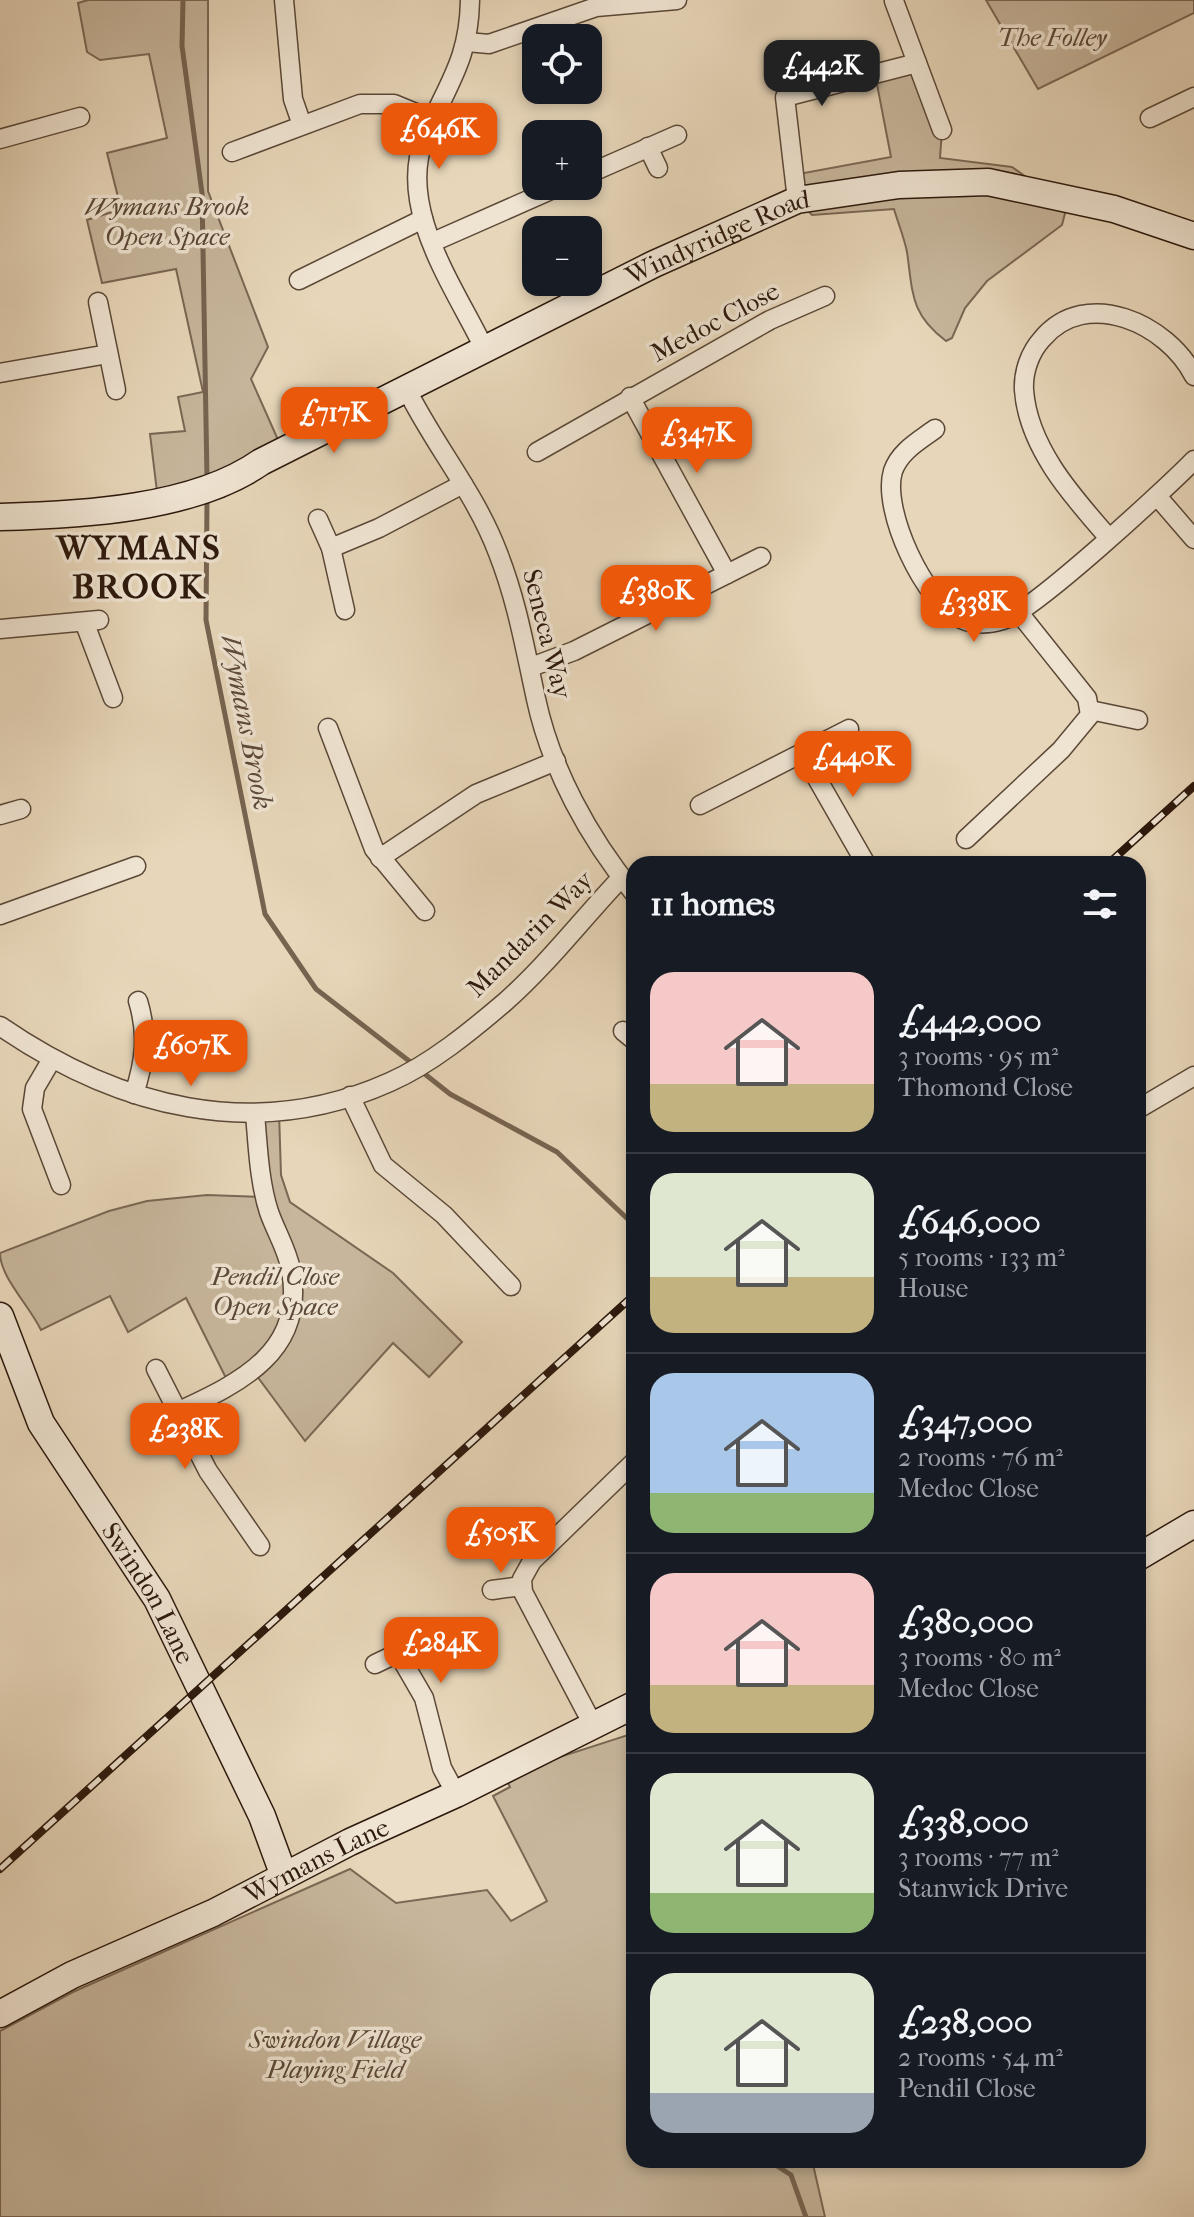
<!DOCTYPE html>
<html lang="en">
<head>
<meta charset="utf-8">
<style>
  body { margin:0; font-family:"IM FELL French Canon",serif; background:#242831; color:#f1f3f6; height:100vh; display:flex; flex-direction:column; font-size:30px; white-space:nowrap }
  * { box-sizing:border-box; margin:0 }
  p { font-size:26px; color:#9ea1a6 }
  .icon { flex:none; width:44px; height:44px; fill:none; stroke:currentColor; stroke-width:2; stroke-linecap:round; stroke-linejoin:round }
  .map { position:relative; flex:1; overflow:hidden }
  .panel { position:absolute; left:626px; top:856px; width:520px; height:1312px; display:flex; flex-direction:column; background:#171b24; border-radius:24px; box-shadow:0 4px 12px #0003 }
  .panel>* { flex:none }
  .controls { position:absolute; left:522px; top:24px; display:grid; gap:16px }
  .controls a { display:grid; place-items:center; width:80px; height:80px; border-radius:16px; background:#171b24; box-shadow:0 4px 12px #0003; font-size:40px }
  .price { position:absolute; translate:-50% -68px; padding:0 18px; border-radius:16px; background:#ea580c; color:#fff; font-size:26px; line-height:52px; filter:drop-shadow(0 2px 4px #0008) }
  .price::after { content:''; position:absolute; left:50%; top:48px; width:24px; height:18px; margin-left:-12px; background:inherit; clip-path:polygon(0 0,100% 0,50% 100%) }
  .price.active { background:#222; color:#fff }
  ul { padding:0; list-style:none }
  li { display:flex; align-items:center; gap:24px; height:200px; padding:0 24px }
  li+li { border-top:2px solid #363941 }
  li span { display:grid; place-items:center; flex:none; width:224px; height:160px; border-radius:24px; color:#555 }
  li>.icon { margin-inline-start:auto }
  span .icon { width:96px; height:96px; fill:#fffc; stroke-width:1 }
  li b { font-size:34px }
  h2 { display:flex; justify-content:space-between; align-items:center; height:96px; padding:0 24px; font-size:34px }
  .map>svg:first-child { display:block }
  .green { fill:#c7b69c; stroke:#7a6754; stroke-width:2 }
  .lines { fill:none; stroke-linecap:round; stroke-linejoin:round }
  .stream { stroke:#766350; stroke-width:5 }
  .street-casing { stroke:#5b4837; stroke-width:21 }
  .secondary-casing { stroke:#2c180c; stroke-width:29 }
  .street { stroke:#efe4d2; stroke-width:18 }
  .secondary { stroke:#efe4d2; stroke-width:26 }
  .rail-casing { stroke:#2c180c; stroke-width:8 }
  .rail { stroke:#efe4d2; stroke-width:5; stroke-dasharray:15; stroke-linecap:butt }
  .labels { text-anchor:middle; dominant-baseline:central; stroke-width:7; stroke-linejoin:round; paint-order:stroke }
  .park-label { font-size:26px; font-style:italic; fill:#5a4737; stroke:#efe4d2 }
  .street-label { font-size:26px; fill:#2c180c; stroke:#efe4d2 }
  .water-label { font-size:28px; font-style:italic; fill:#5d4a3a; stroke:#efe4d2 }
  .district-label { font-size:34px; font-weight:bold; letter-spacing:2px; fill:#2c180c; stroke:#efe4d2 }
</style>
</head>
<body>
<div class="map">
<svg width="1194" height="2217" viewBox="0 0 1194 2217">
  <rect width="100%" height="100%" fill="#e7d6b9"/>
  <filter id="stains"><feTurbulence type="fractalNoise" baseFrequency=".0025" numOctaves="4"/><feColorMatrix values="0 0 0 0 .2 0 0 0 0 .09 0 0 0 0 .02 0 0 0 .5 -.17"/></filter>
  <radialGradient id="worn" r=".72"><stop offset=".6" stop-color="#630" stop-opacity="0"/><stop offset="1" stop-color="#630" stop-opacity=".3"/></radialGradient>
  <g class="green">
    <polygon points="88,0 208,0 208,191 268,347 251,379 283,451 158,500 150,434 185,431 178,397 203,392 176,269 102,283 87,220 121,209 107,153 167,138 149,54 100,60 87,52 78,3"/>
    <polygon points="986,0 1194,0 1194,13 1038,89"/>
    <path d="M917,63l25,67 -2,28 72,9 38,27 19,4 -7,27 -75,56 -22,27 -13,30 -6,3c-36,-27 -33,-48 -39,-89 -3,-15 -9,-29 -13,-43l-82,6 -15,-15 -4,-25 98,-18 -16,-83z"/>
    <path d="M279,1112l2,63 9,27 103,71 69,69 -33,35 -36,-34 -88,98 -51,-69 -24,14 -44,-88 -58,34 -18,-36 -69,34c-12,-25 -41,-53 -41,-77l109,-42 38,-10 60,-6 59,2 -11,-83z"/>
    <polygon points="634,1733 634,2160 812,2160 825,2217 0,2217 0,2031 73,1992 350,1869 396,1903 487,1890 511,1921 547,1901 493,1796 510,1787 504,1775"/>
  </g>
  <g class="lines">
    <g class="stream">
      <polyline points="183,0 182,46 202,193 207,478"/>
      <polyline points="207,500 206,620 265,914 316,989 413,1064"/>
      <polyline points="421,1071 450,1094 557,1152 634,1225"/>
      <polyline points="768,2160 791,2175 806,2217"/>
    </g>
    <g class="street-casing">
      <g id="street">
        <polyline points="284,0 293,99 302,125"/>
        <path d="M470,0c-1,61 -23,84 -45,137 -29,70 29,149 59,211"/>
        <polyline points="894,1 942,130"/>
        <polyline points="467,42 489,44 596,7 677,0"/>
        <polyline points="1150,118 1194,97"/>
        <polyline points="0,139 80,117"/>
        <polyline points="648,147 658,168"/>
        <polyline points="232,152 360,104 394,104 433,120"/>
        <polyline points="588,174 677,135"/>
        <polyline points="797,200 785,97 917,63"/>
        <polyline points="433,242 560,186"/>
        <polyline points="299,280 423,219"/>
        <polyline points="98,302 116,390"/>
        <polyline points="0,373 108,354"/>
        <path d="M406,388c28,57 70,106 92,165 19,48 27,96 38,146 15,70 53,139 98,194"/>
        <polyline points="630,397 727,574"/>
        <path d="M935,429c-16,12 -35,22 -42,42 -12,39 32,132 68,148 13,6 29,5 42,1 28,-7 165,-133 191,-160"/>
        <polyline points="537,452 770,320 825,296"/>
        <polyline points="1157,496 1194,539"/>
        <polyline points="318,519 331,548 345,610"/>
        <path d="M1108,537c-36,-41 -80,-90 -84,-147 -1,-18 6,-38 18,-51 44,-53 126,-15 152,37"/>
        <polyline points="331,548 379,528 463,484"/>
        <polyline points="85,624 113,698"/>
        <polyline points="0,629 99,620"/>
        <polyline points="531,667 574,651 761,557"/>
        <polyline points="1090,710 1138,720"/>
        <polyline points="328,728 374,849 425,911"/>
        <polyline points="803,754 866,864"/>
        <polyline points="700,805 849,729"/>
        <polyline points="0,815 21,809"/>
        <polyline points="966,839 1061,750 1090,715 1087,698 1020,614"/>
        <polyline points="380,858 476,794 556,761"/>
        <polyline points="0,915 136,866"/>
        <path d="M0,1026c118,81 254,117 390,56 41,-18 81,-51 115,-80 42,-37 78,-84 116,-124"/>
        <polyline points="623,1031 634,1040"/>
        <polyline points="52,1059 35,1088 32,1109 61,1185"/>
        <path d="M134,1094c11,-33 14,-60 4,-93"/>
        <polyline points="350,1096 383,1165 444,1215 511,1286"/>
        <polyline points="1138,1109 1194,1076"/>
        <polyline points="156,1369 208,1471 260,1546"/>
        <path d="M179,1411c61,-28 127,-60 112,-141 -4,-21 -15,-38 -22,-58 -10,-31 -11,-65 -14,-98"/>
        <polyline points="492,1590 521,1586"/>
        <polyline points="375,1664 398,1653 424,1698 442,1768 456,1794"/>
        <polyline points="592,1723 523,1592 522,1579 532,1561 634,1462"/>
      </g>
    </g>
    <g class="secondary-casing">
      <g id="secondary">
        <path id="s1" d="M0,517c81,-2 194,-8 261,-55l393,-198 143,-64 102,-15 89,-3 126,27 80,27"/>
        <path id="s2" d="M0,1316l41,107 116,176 105,217 22,60"/>
        <polyline points="1138,1557 1194,1524"/>
        <path id="s3" d="M0,2014l72,-39 141,-62 137,-71 106,-48 178,-89"/>
      </g>
    </g>
    <use href="#street" class="street"/>
    <use href="#secondary" class="secondary"/>
    <g class="rail-casing">
      <g id="rail">
        <polyline points="1108,864 1194,786"/>
        <polyline points="0,1869 634,1295"/>
      </g>
    </g>
    <use href="#rail" class="rail"/>
  </g>
  <g class="labels">
    <g class="park-label">
      <text x="1052" y="37">The Folley</text>
      <text x="167" y="206">Wymans Brook<tspan x="167" dy="30">Open Space</tspan></text>
      <text x="275" y="1276">Pendil Close<tspan x="275" dy="30">Open Space</tspan></text>
      <text x="335" y="2039">Swindon Village<tspan x="335" dy="30">Playing Field</tspan></text>
    </g>
    <g class="street-label">
      <text stroke="none"><textPath href="#s1" startOffset="780">Windyridge Road</textPath></text>
      <text transform="translate(715 322) rotate(-28)">Medoc Close</text>
      <text transform="translate(547 634) rotate(76)">Seneca Way</text>
      <text transform="translate(530 934) rotate(-45)">Mandarin Way</text>
      <text stroke="none"><textPath href="#s2" startOffset="316">Swindon Lane</textPath></text>
      <text stroke="none"><textPath href="#s3" startOffset="352">Wymans Lane</textPath></text>
    </g>
    <g class="water-label">
      <text transform="translate(247 722) rotate(79)">Wymans Brook</text>
    </g>
    <g class="district-label">
      <text x="139" y="548">WYMANS<tspan x="139" dy="39">BROOK</tspan></text>
    </g>
  </g>
  <rect width="100%" height="100%" filter="url(#stains)"/>
  <rect width="100%" height="100%" fill="url(#worn)"/>
</svg>
<div class="controls">
<a><svg class="icon" aria-label="locate" viewBox="0 0 24 24"><circle cx="12" cy="12" r="6"/><path d="M12 2v4M12 18v4M2 12h4M18 12h4"/></svg></a>
<a>+</a>
<a>−</a>
</div>
<b class="price active" style="left:822px;top:108px">£442K</b>
<b class="price" style="left:439px;top:171px">£646K</b>
<b class="price" style="left:334px;top:455px">£717K</b>
<b class="price" style="left:697px;top:475px">£347K</b>
<b class="price" style="left:656px;top:633px">£380K</b>
<b class="price" style="left:974px;top:644px">£338K</b>
<b class="price" style="left:853px;top:799px">£440K</b>
<b class="price" style="left:191px;top:1088px">£607K</b>
<b class="price" style="left:185px;top:1471px">£238K</b>
<b class="price" style="left:501px;top:1575px">£505K</b>
<b class="price" style="left:441px;top:1685px">£284K</b>
<section class="panel">
<h2>11 homes<svg class="icon" aria-label="filters" viewBox="0 0 24 24"><path d="M4 7h16M4 17h16"/><circle cx="9" cy="7" r="2"/><circle cx="15" cy="17" r="2"/></svg></h2>
<ul>
<li><span style="background:linear-gradient(#f6c9c9 70%,#c2b280 0)"><svg class="icon" aria-label="home" viewBox="0 0 24 24"><path d="M3 11l9-7 9 7M6 9v11h12V9"/></svg></span><div><b>£442,000</b><p>3 rooms · 95 m²</p><p>Thomond Close</p></div></li>
<li><span style="background:linear-gradient(#dfe7d0 65%,#c2b280 0)"><svg class="icon" aria-label="home" viewBox="0 0 24 24"><path d="M3 11l9-7 9 7M6 9v11h12V9"/></svg></span><div><b>£646,000</b><p>5 rooms · 133 m²</p><p>House</p></div></li>
<li><span style="background:linear-gradient(#a9c7e8 75%,#8fb573 0)"><svg class="icon" aria-label="home" viewBox="0 0 24 24"><path d="M3 11l9-7 9 7M6 9v11h12V9"/></svg></span><div><b>£347,000</b><p>2 rooms · 76 m²</p><p>Medoc Close</p></div></li>
<li><span style="background:linear-gradient(#f6c9c9 70%,#c2b280 0)"><svg class="icon" aria-label="home" viewBox="0 0 24 24"><path d="M3 11l9-7 9 7M6 9v11h12V9"/></svg></span><div><b>£380,000</b><p>3 rooms · 80 m²</p><p>Medoc Close</p></div></li>
<li><span style="background:linear-gradient(#dfe7d0 75%,#8fb573 0)"><svg class="icon" aria-label="home" viewBox="0 0 24 24"><path d="M3 11l9-7 9 7M6 9v11h12V9"/></svg></span><div><b>£338,000</b><p>3 rooms · 77 m²</p><p>Stanwick Drive</p></div></li>
<li><span style="background:linear-gradient(#dfe7d0 75%,#9aa5b1 0)"><svg class="icon" aria-label="home" viewBox="0 0 24 24"><path d="M3 11l9-7 9 7M6 9v11h12V9"/></svg></span><div><b>£238,000</b><p>2 rooms · 54 m²</p><p>Pendil Close</p></div></li>
</ul>
</section>
</div>
</body>
</html>
